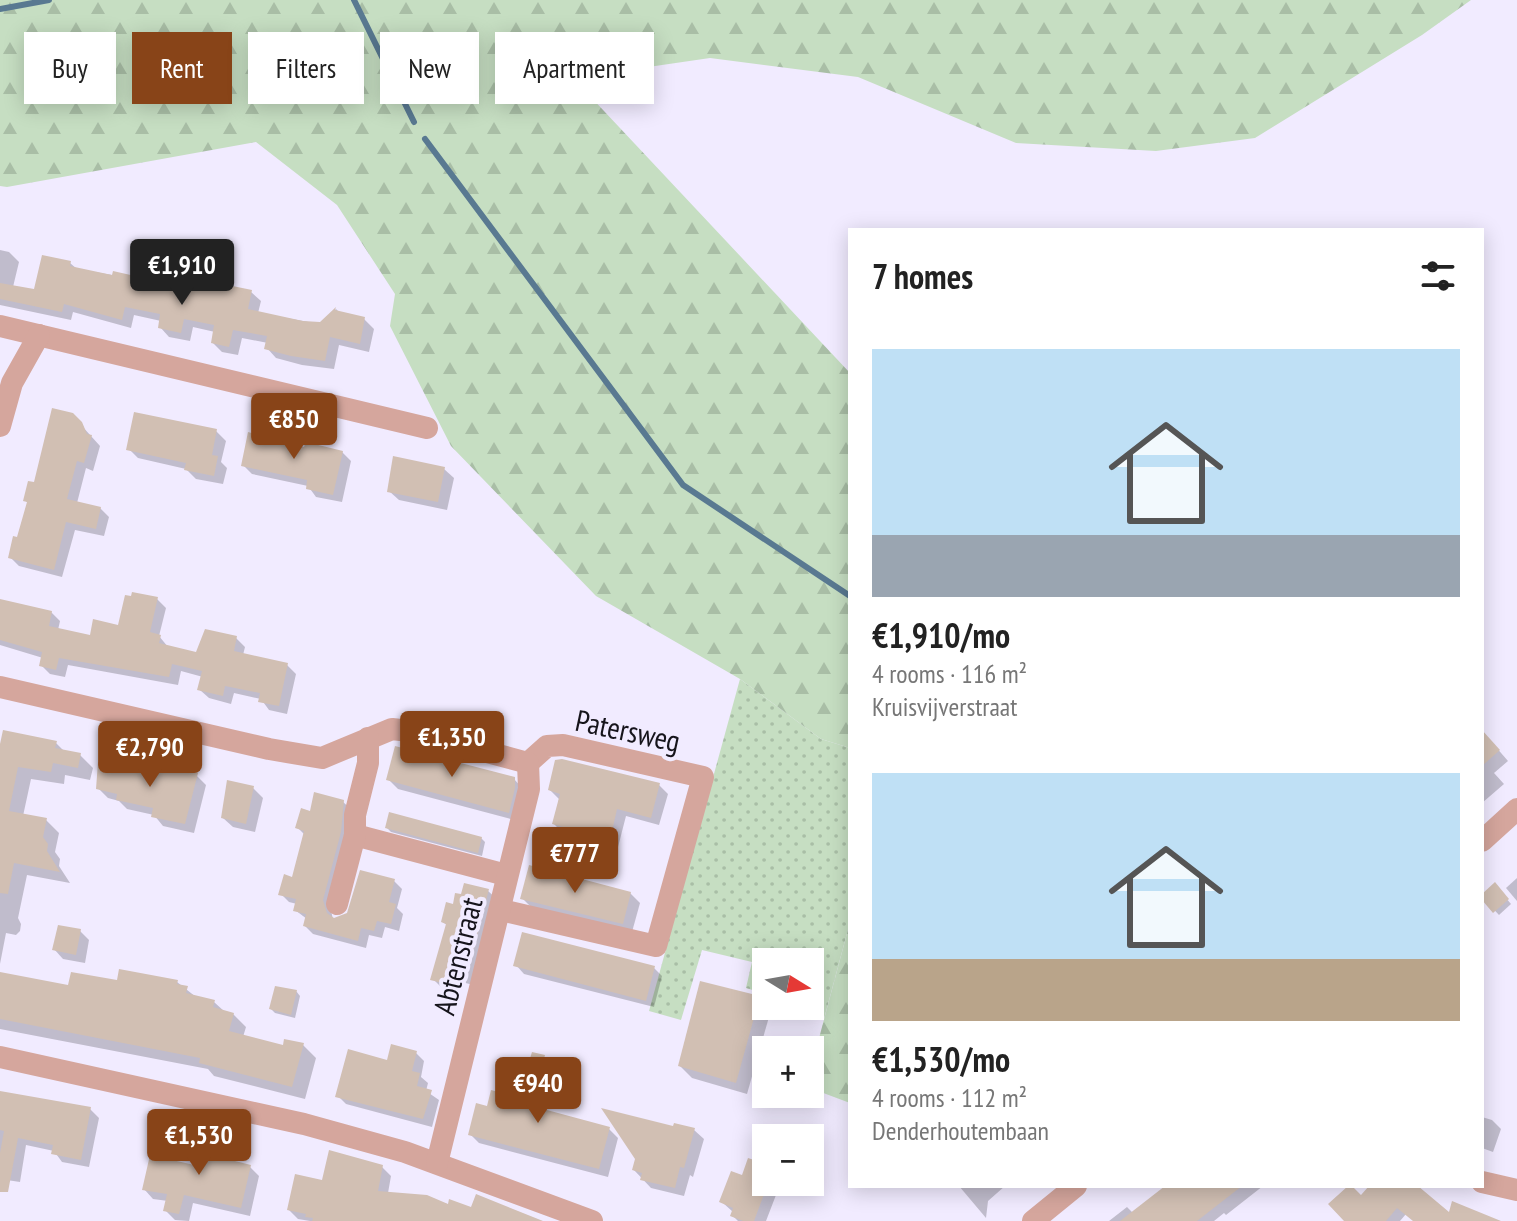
<!DOCTYPE html>
<html lang="en">
<head>
<meta charset="utf-8">
<style>
  body { margin:0; font-family:"PT Sans Narrow",sans-serif; background:#f2f2f2; color:#222; height:100vh; display:flex; flex-direction:column; font-size:30px; white-space:nowrap }
  * { box-sizing:border-box; margin:0 }
  p { font-size:26px; color:#767676 }
  .icon { flex:none; width:44px; height:44px; fill:none; stroke:currentColor; stroke-width:2; stroke-linecap:round; stroke-linejoin:round }
  .map { position:relative; flex:1; overflow:hidden }
  .side { position:absolute; left:848px; top:228px; width:636px; height:960px; display:flex; flex-direction:column; background:#fff; border-radius:0px; box-shadow:0 4px 20px #0003 }
  .side>* { flex:none }
  .top-card { position:absolute; left:24px; top:32px; width:704px; height:72px; display:flex; gap:16px }
  .needle { width:52px; rotate:101deg }
  .fabs { position:absolute; left:752px; top:948px; display:grid; gap:16px }
  .fabs a { display:grid; place-items:center; width:72px; height:72px; border-radius:0px; background:#fff; box-shadow:0 4px 20px #0003; font-size:40px }
  .price { position:absolute; translate:-50% -68px; padding:0 18px; border-radius:8px; background:#884418; color:#fff; font-size:26px; line-height:52px; filter:drop-shadow(0 2px 4px #0008) }
  .price::after { content:''; position:absolute; left:50%; top:48px; width:24px; height:18px; margin-left:-12px; background:inherit; clip-path:polygon(0 0,100% 0,50% 100%) }
  .price.active { background:#222; color:#fff }
  ul { padding:0; list-style:none }
  li { display:grid; align-content:center; gap:16px; height:424px; padding:0 24px }
  li span { display:grid; place-items:center; height:248px; border-radius:0px; color:#555 }
  li>.icon { margin-inline-start:auto }
  span .icon { width:144px; height:144px; fill:#fffc; stroke-width:1 }
  li b { font-size:34px }
  h2 { display:flex; justify-content:space-between; align-items:center; height:96px; padding:0 24px; font-size:34px }
  .chip { padding:0 28px; border-radius:0px; background:#fff; box-shadow:0 4px 20px #0003; font-size:28px; line-height:72px }
  .chip.active { background:#884418; color:#fff }
  .map>svg:first-child { display:block }
  .grass { fill:url(#grass-dots) }
  .forest { fill:url(#forest-firs) }
  .shadow { fill:#0003 }
  .lines { fill:none; stroke-linecap:round; stroke-linejoin:round }
  .stream { stroke:#597991; stroke-width:6 }
  .building { fill:#d1bfb3 }
  .minor { stroke:#d5a69d; stroke-width:22 }
  .labels { text-anchor:middle; dominant-baseline:central; stroke-width:8; stroke-linejoin:round; paint-order:stroke }
  .street-label { font-size:30px; fill:#16141b; stroke:#f1ebff }
</style>
</head>
<body>
<div class="map">
<svg width="1517" height="1221" viewBox="0 0 1517 1221">
  <defs>
    <pattern id="grass-dots" width="8" height="8" patternUnits="userSpaceOnUse" patternTransform="scale(2)"><rect width="8" height="8" fill="#c6dec2"/><path d="M2 2h.1M6 6h.1" fill="none" stroke="#a9bea6" stroke-width="1.8" stroke-linecap="round"/></pattern>
    <pattern id="forest-firs" width="22" height="20" patternUnits="userSpaceOnUse" patternTransform="scale(2)"><rect width="22" height="20" fill="#c6dec2"/><path d="M5 1l3.5 6h-7zM16 11l3.5 6h-7z" fill="#a9bea6"/></pattern>
  </defs>
  <rect width="100%" height="100%" fill="#f1ebff"/>
  <polygon class="grass" points="740,679 821,739 850,748 850,922 824,1019 794,1006 810,1006 810,962 766,962 766,994 746,988 752,962 702,950 681,1020 649,1011"/>
  <g class="forest">
    <polygon points="0,0 1471,0 1422,35 1255,138 1156,151 1016,143 858,77 710,58 573,78 850,373 850,748 821,739 740,679 596,596 451,446 390,326 395,294 337,205 256,142 7,187 0,186"/>
    <polygon points="850,922 850,1103 810,1088 810,1072"/>
  </g>
  <g class="shadow">
    <polygon points="0,250 9,252 19,262 13,287 36,292 70,263 77,269 159,283 251,292 261,301 258,313 320,324 336,309 340,313 364,319 374,329 369,352 339,345 334,369 302,365 276,358 267,348 268,343 242,338 238,355 222,352 213,343 215,332 193,327 190,341 169,337 160,327 161,321 134,315 131,328 73,312 71,320 0,305"/>
    <polygon points="72,415 100,446 93,471 86,468 77,503 100,508 109,517 104,536 75,530 62,577 19,566 10,557 19,540 29,504 25,500 36,485"/>
    <polygon points="216,431 226,441 221,462 227,468 223,484 196,479 186,469 138,458 129,449"/>
    <polygon points="306,450 342,452 351,461 342,502 316,497 308,486 252,474 243,465"/>
    <polygon points="444,469 454,478 447,510 399,500 389,491"/>
    <polygon points="157,599 166,608 159,636 168,647 198,654 236,638 245,647 243,655 287,665 296,674 287,714 269,710 261,699 234,693 231,704 209,698 200,690 203,677 181,671 178,685 68,665 65,677 50,674 41,665 43,658 0,645 0,607 51,612 60,621 58,630 92,637 120,628"/>
    <polygon points="1482,731 1508,761 1494,773 1504,784 1482,803"/>
    <polygon points="56,743 65,752 80,755 93,768 90,780 65,775 64,784 31,779 23,816 46,820 59,833 55,852 60,859 59,866 70,883 27,875 18,918 21,924 20,931 16,935 6,933 0,964 0,754"/>
    <polygon points="124,770 196,775 206,785 194,833 163,826 154,815 127,809 119,801 108,798 98,788"/>
    <polygon points="388,779 514,779 523,789 518,821 398,789"/>
    <polygon points="659,785 668,794 659,825 626,816 618,847 563,833 554,824 559,799 550,790"/>
    <polygon points="253,788 263,798 255,832 233,827 223,818"/>
    <polygon points="343,802 352,810 331,910 333,920 349,915 394,881 402,889 397,908 403,914 399,931 385,927 382,938 369,935 366,948 313,934 305,926 307,919 295,910 297,904 289,902 281,894 294,879 305,835 298,828 311,813"/>
    <polygon points="387,828 481,838 485,842 482,856 391,832"/>
    <polygon points="1517,878 1517,901 1506,888"/>
    <polygon points="1495,885 1511,904 1499,915 1482,897"/>
    <polygon points="488,891 497,899 474,985 457,981 455,991 441,987 433,979 448,926 443,922 454,907"/>
    <polygon points="630,893 640,903 632,932 531,907 522,898"/>
    <polygon points="80,931 89,940 85,963 63,959 54,949"/>
    <polygon points="516,965 654,968 662,976 654,1007 524,974"/>
    <polygon points="0,974 70,987 119,982 177,982 196,997 214,1002 225,1012 233,1014 246,1027 243,1037 284,1047 303,1045 316,1058 305,1099 214,1076 208,1069 0,1029"/>
    <polygon points="296,991 300,996 295,1018 275,1013 271,1009"/>
    <polygon points="759,998 771,1010 747,1094 692,1078 680,1066"/>
    <polygon points="416,1053 424,1061 421,1077 428,1083 426,1091 439,1100 432,1127 346,1104 338,1096 388,1062"/>
    <polygon points="544,1057 552,1066 541,1110 609,1129 618,1138 608,1177 479,1143 470,1134 489,1108 520,1099"/>
    <polygon points="0,1093 90,1109 99,1118 89,1167 62,1162 54,1151 26,1145 20,1182 0,1179"/>
    <polygon points="1482,1117 1492,1120 1501,1129 1493,1152 1482,1148"/>
    <polygon points="694,1130 704,1139 693,1177 690,1175 684,1196 651,1188 634,1170"/>
    <polygon points="227,1138 236,1148 233,1162 250,1167 259,1176 250,1216 193,1203 189,1221 175,1220 166,1211 168,1201 153,1199 144,1189 201,1168"/>
    <polygon points="382,1167 391,1176 388,1193 540,1221 310,1221 298,1219 289,1210 323,1182"/>
    <polygon points="766,1167 766,1182 781,1182 766,1221 738,1221 732,1215 733,1212 722,1202 743,1178"/>
    <polygon points="959,1186 1005,1186 988,1201 986,1218"/>
    <polygon points="1169,1186 1267,1186 1263,1186 1226,1215 1224,1213 1214,1221 1109,1221 1127,1207 1133,1213"/>
    <polygon points="1371,1186 1415,1186 1437,1221 1414,1221 1406,1214 1400,1221 1349,1221 1361,1198"/>
  </g>
  <g class="lines">
    <g class="stream">
      <polyline points="354,0 414,122"/>
      <polyline points="0,9 49,0"/>
      <polyline points="425,139 683,485 850,596"/>
    </g>
  </g>
  <g class="building">
    <polygon points="42,255 71,261 70,266 112,275 113,271 157,281 159,273 212,285 213,282 252,290 248,309 303,321 320,322 336,307 335,310 365,317 360,344 330,337 325,361 291,356 264,349 267,336 233,330 229,347 211,343 214,325 184,319 181,333 158,328 160,314 125,307 122,320 64,304 62,312 0,299 0,283 34,289"/>
    <polygon points="52,408 73,413 82,422 87,434 92,435 84,463 77,461 67,499 101,507 96,529 66,522 54,570 8,558 13,536 17,537 27,502 23,501 28,481 34,482"/>
    <polygon points="134,412 217,429 212,455 218,456 214,476 184,470 186,463 126,450"/>
    <polygon points="248,432 304,447 306,442 343,451 333,495 306,489 307,480 241,466"/>
    <polygon points="393,456 445,467 438,502 387,492"/>
    <polygon points="132,592 158,597 150,632 161,635 159,643 196,652 205,629 237,636 234,651 288,663 279,706 258,702 260,693 225,686 223,696 197,690 202,671 172,664 169,677 59,658 56,670 39,666 42,652 0,640 0,599 52,611 49,626 90,635 93,619 118,625 125,595 131,596"/>
    <polygon points="3,730 57,741 55,748 81,753 78,768 53,763 51,772 18,767 9,811 47,818 43,837 48,844 47,851 60,872 14,863 8,894 0,893 0,744"/>
    <polygon points="1482,730 1500,750 1482,766"/>
    <polygon points="395,746 515,777 515,788 509,813 386,780"/>
    <polygon points="562,759 660,783 651,818 617,809 610,840 552,824 560,794 548,790 555,760"/>
    <polygon points="98,762 122,767 124,762 172,772 173,767 198,773 185,824 151,817 153,808 116,800 117,794 96,789"/>
    <polygon points="227,780 254,786 246,824 221,818"/>
    <polygon points="314,792 344,800 341,832 323,900 327,913 334,918 347,913 360,870 395,879 389,902 396,904 391,924 377,921 374,931 361,928 358,941 303,926 306,914 293,911 296,899 278,895 284,874 292,877 304,831 295,828 301,808 310,811"/>
    <polygon points="389,812 482,837 478,853 385,828"/>
    <polygon points="529,865 631,892 623,924 520,899"/>
    <polygon points="1495,882 1509,899 1493,913 1482,900 1482,894"/>
    <polygon points="464,883 489,889 466,978 449,974 447,984 430,980 446,924 441,922 446,902 453,904 455,893 461,894"/>
    <polygon points="58,925 81,929 76,955 52,950"/>
    <polygon points="522,932 655,966 646,1001 513,966"/>
    <polygon points="119,969 178,980 177,984 188,986 186,993 215,1000 213,1007 234,1013 229,1031 283,1045 284,1039 304,1043 292,1087 199,1063 200,1058 0,1019 0,972 68,985 71,972 117,980"/>
    <polygon points="700,981 760,996 736,1083 678,1066"/>
    <polygon points="275,986 297,990 291,1015 269,1009"/>
    <polygon points="391,1044 417,1051 412,1071 420,1073 417,1086 432,1090 423,1119 335,1097 348,1049 387,1060"/>
    <polygon points="532,1052 545,1055 532,1106 610,1127 599,1169 468,1135 476,1103 487,1106 491,1090 518,1097"/>
    <polygon points="0,1091 91,1107 81,1160 51,1154 53,1145 18,1138 8,1192 0,1192 0,1153 4,1131 0,1130"/>
    <polygon points="601,1108 673,1126 674,1123 695,1128 684,1168 680,1167 675,1188 640,1180 642,1173 632,1170 635,1159"/>
    <polygon points="207,1132 228,1137 223,1158 251,1165 241,1208 184,1195 179,1214 163,1211 167,1194 142,1190 150,1155 199,1166"/>
    <polygon points="329,1150 383,1165 378,1191 427,1195 448,1204 449,1199 471,1207 476,1194 543,1221 312,1221 313,1218 305,1217 306,1214 287,1210 295,1174 322,1180"/>
    <polygon points="748,1158 766,1164 766,1189 754,1221 743,1221 730,1216 733,1208 719,1202 731,1171 742,1175"/>
    <polygon points="1165,1186 1242,1186 1197,1221 1120,1221"/>
    <polygon points="1348,1186 1352,1186 1361,1195 1369,1186 1418,1186 1449,1212 1452,1201 1501,1221 1413,1221 1397,1208 1386,1221 1344,1221 1328,1204"/>
  </g>
  <g class="lines">
    <g class="minor">
      <polyline points="0,326 427,428"/>
      <polyline points="0,426 12,383 39,335"/>
      <polyline points="0,687 269,749 322,758 392,729 409,731 528,763 547,746 563,745 703,777 656,946 501,910"/>
      <polyline points="355,835 506,875"/>
      <polyline points="1482,841 1517,809"/>
      <polyline points="337,904 355,835 355,815 368,763 368,738"/>
      <polyline points="0,1057 304,1124 405,1152 592,1221"/>
      <polyline points="437,1163 529,789 528,763"/>
      <polyline points="1482,1182 1517,1190"/>
      <polyline points="1033,1221 1076,1186"/>
    </g>
  </g>
  <g class="labels">
    <g class="street-label">
      <text transform="translate(628 730) rotate(12)">Patersweg</text>
      <text transform="translate(457 956) rotate(-76)">Abtenstraat</text>
    </g>
  </g>
</svg>
<div class="fabs">
<a><svg class="needle" viewBox="-14 -14 28 28"><path d="M0-13l5 13h-10z" fill="#e53935"/><path d="M0 13l5-13h-10z" fill="#767676"/></svg></a>
<a>+</a>
<a>−</a>
</div>
<b class="price active" style="left:182px;top:307px">€1,910</b>
<b class="price" style="left:294px;top:461px">€850</b>
<b class="price" style="left:452px;top:779px">€1,350</b>
<b class="price" style="left:150px;top:789px">€2,790</b>
<b class="price" style="left:575px;top:895px">€777</b>
<b class="price" style="left:538px;top:1125px">€940</b>
<b class="price" style="left:199px;top:1177px">€1,530</b>
<div class="top-card">
<a class="chip">Buy</a>
<a class="chip active">Rent</a>
<a class="chip">Filters</a>
<a class="chip">New</a>
<a class="chip">Apartment</a>
</div>
<section class="side">
<h2>7 homes<svg class="icon" aria-label="filters" viewBox="0 0 24 24"><path d="M4 7h16M4 17h16"/><circle cx="9" cy="7" r="2"/><circle cx="15" cy="17" r="2"/></svg></h2>
<ul>
<li><span style="background:linear-gradient(#bfe0f5 75%,#9aa5b1 0)"><svg class="icon" aria-label="home" viewBox="0 0 24 24"><path d="M3 11l9-7 9 7M6 9v11h12V9"/></svg></span><div><b>€1,910/mo</b><p>4 rooms · 116 m²</p><p>Kruisvijverstraat</p></div></li>
<li><span style="background:linear-gradient(#bfe0f5 75%,#b9a48a 0)"><svg class="icon" aria-label="home" viewBox="0 0 24 24"><path d="M3 11l9-7 9 7M6 9v11h12V9"/></svg></span><div><b>€1,530/mo</b><p>4 rooms · 112 m²</p><p>Denderhoutembaan</p></div></li>
</ul>
</section>
</div>
</body>
</html>
